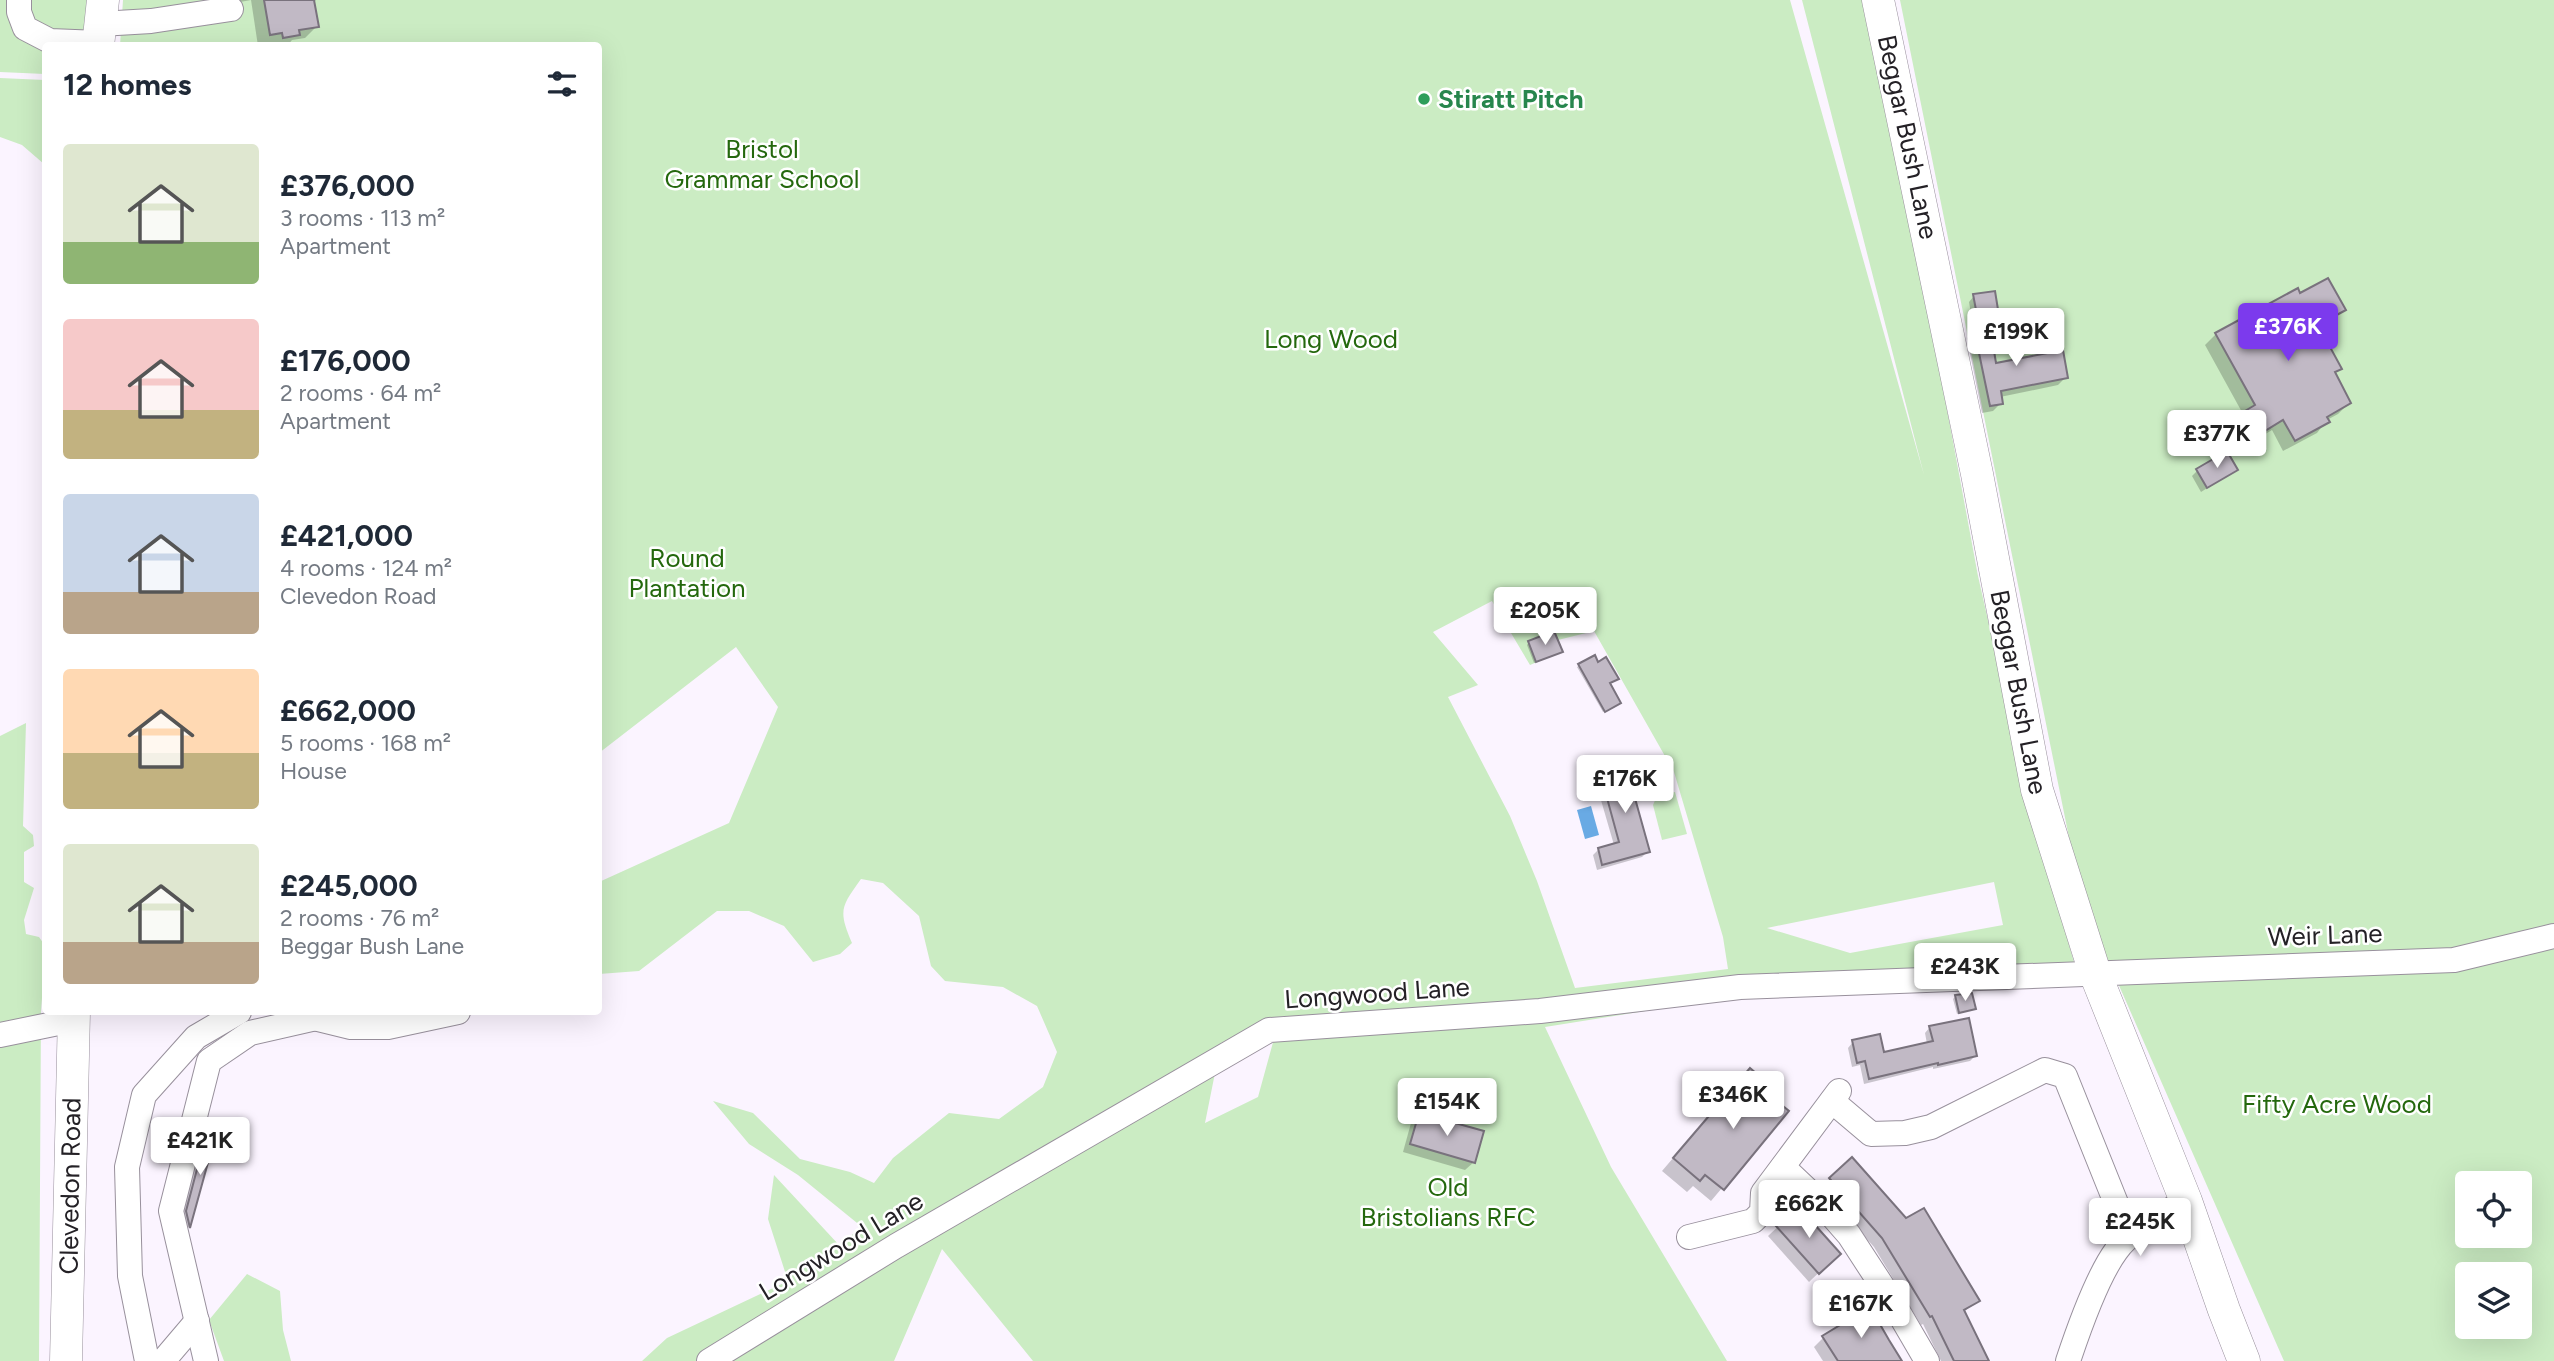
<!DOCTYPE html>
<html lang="en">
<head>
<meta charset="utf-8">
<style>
  body { margin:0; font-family:Figtree,sans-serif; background:#f6f6f7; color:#1f2937; height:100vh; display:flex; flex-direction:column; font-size:26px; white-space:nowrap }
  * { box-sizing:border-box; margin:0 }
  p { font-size:23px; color:#747a83 }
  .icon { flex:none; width:38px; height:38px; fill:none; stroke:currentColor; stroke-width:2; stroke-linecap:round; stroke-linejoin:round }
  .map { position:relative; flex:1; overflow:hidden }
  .sheet { position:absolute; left:42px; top:42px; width:560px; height:973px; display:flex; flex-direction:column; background:#fff; border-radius:7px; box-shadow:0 7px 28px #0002 }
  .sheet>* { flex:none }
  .fabs { position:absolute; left:2455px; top:1171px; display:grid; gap:14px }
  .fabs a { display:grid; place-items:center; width:77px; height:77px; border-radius:7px; background:#fff; box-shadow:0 7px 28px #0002; font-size:35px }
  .price { position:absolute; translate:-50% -60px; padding:0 16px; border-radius:7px; background:#fff; color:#222; font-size:23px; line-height:46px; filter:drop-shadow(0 2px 4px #0008) }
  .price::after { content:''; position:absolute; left:50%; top:42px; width:21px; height:16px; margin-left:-10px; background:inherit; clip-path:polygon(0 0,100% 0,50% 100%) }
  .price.active { background:#7c3aed; color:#fff }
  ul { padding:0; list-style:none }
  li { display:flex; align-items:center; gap:21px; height:175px; padding:0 21px }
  li span { display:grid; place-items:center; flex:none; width:196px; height:140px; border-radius:7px; color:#555 }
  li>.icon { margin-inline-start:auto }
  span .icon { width:84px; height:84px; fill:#fffc; stroke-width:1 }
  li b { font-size:30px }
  h2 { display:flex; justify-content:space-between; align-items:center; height:84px; padding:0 21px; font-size:30px }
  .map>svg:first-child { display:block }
  .green { fill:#cbecc3; fill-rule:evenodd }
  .water { fill:#69aae4 }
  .shadow { fill:#0003 }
  .building { fill:#c1b9c5; stroke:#79727d; stroke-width:2 }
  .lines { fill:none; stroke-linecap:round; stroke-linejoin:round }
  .minor-casing { stroke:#98909c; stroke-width:26 }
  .major-casing { stroke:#98909c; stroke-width:33 }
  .minor { stroke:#fff; stroke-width:24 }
  .major { stroke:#fff; stroke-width:32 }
  .leisure-dot { fill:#2e9e5b; stroke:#fff; stroke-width:2.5 }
  .labels { text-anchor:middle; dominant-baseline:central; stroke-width:5; stroke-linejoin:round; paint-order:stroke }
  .leisure-label { font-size:26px; font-weight:bold; fill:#27864d; stroke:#fff; text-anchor:start }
  .street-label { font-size:26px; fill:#242126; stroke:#fff }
  .park-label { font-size:26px; fill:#24680d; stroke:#fff }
</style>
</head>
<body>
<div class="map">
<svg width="2554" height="1361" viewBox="0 0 2554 1361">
  <rect width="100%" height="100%" fill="#fbf4ff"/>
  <g class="green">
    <polygon points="0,0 90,0 85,45 46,46 45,74 0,72"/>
    <path d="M123,0h1667l134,475 -122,-475h69l107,576 52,230 49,174 -308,11 -226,36 66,140 116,194h-694l-91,-112 -48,112h-252l25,-23 121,-57 -20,-62 6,-44 65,70 23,-18 -64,-52 -49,-31 -36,-43 40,12 47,46 50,13 24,11 19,-25 56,-45 50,6 44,-32 14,-35 -20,-46 -34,-19 -58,-6 -14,-15 -12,-50 -36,-33 -22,-4c-20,28 -23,31 -9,64l-12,11 -27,8 -29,-36 -35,-15h-32l-78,60 -40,3v-92l130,-59 49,-116 -42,-60 -137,106 -1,-707h-478zM1492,601l38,64 7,-3 -8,-21 25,-10 4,9 36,-9 80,141 49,165 5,32 -153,19 -38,-107 -27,-65 -62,-119 30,-12 -45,-53zM1994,882l9,43 -153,28 -83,-25zM1280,1017l-22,80 -53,26 16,-80z"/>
    <path d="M1900,0h654v1361h-270l-174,-396 -30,-73zM2468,1183h52v53h-52zM2468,1274h52v52h-52z"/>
    <polygon points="0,78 45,80 44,164 22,145 0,137"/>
    <polygon points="26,723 23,826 33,835 34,846 24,852 24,882 34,888 24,920 26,934 39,937 46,947 41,1011 39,1361 0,1361 0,736"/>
    <polygon points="1675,792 1687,834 1662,840 1653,805 1657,796"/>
    <polygon points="247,1274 280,1291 283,1330 291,1361 224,1361 209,1320"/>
  </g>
  <polygon class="water" points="1591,806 1599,835 1585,839 1577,810"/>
  <g class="shadow">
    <polygon points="240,0 316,0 313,3 317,26 305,38 292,40 287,46 258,46 251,0 240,2"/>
    <polygon points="2297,290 2300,295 2344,309 2333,320 2318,328 2339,368 2334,374 2349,403 2338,414 2327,420 2317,433 2283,451 2272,430 2236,452 2224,430 2243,414 2205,345 2216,334"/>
    <polygon points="1974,296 1998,321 1989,327 1995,365 2066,377 2058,385 2000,397 2001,403 1993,411 1982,413 1967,338 1974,331 1969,302"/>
    <polygon points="2236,470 2201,492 2192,476 2197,471"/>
    <polygon points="1529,642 1558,654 1534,663 1527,645"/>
    <polygon points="1580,665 1614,681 1609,684 1617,704 1603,712 1577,667"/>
    <polygon points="1602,778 1647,779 1641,784 1630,788 1648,851 1642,857 1597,870 1593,855 1598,850 1614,845 1596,783"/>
    <polygon points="1956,996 1974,1009 1957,1014 1953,999"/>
    <polygon points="1930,1027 1975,1056 1970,1061 1933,1069 1933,1067 1864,1084 1860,1065 1852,1067 1848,1048 1853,1042 1883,1054 1927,1044 1925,1033"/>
    <polygon points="1738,1082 1770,1097 1787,1111 1711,1201 1693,1186 1687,1192 1662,1171"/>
    <polygon points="1420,1115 1474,1162 1465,1170 1403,1152 1411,1123"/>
    <polygon points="206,1137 213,1139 189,1227 181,1234 178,1221 197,1145"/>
    <polygon points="1830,1179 1977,1300 1963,1313 1987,1361 1941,1361 1923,1324 1921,1325 1874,1247 1821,1188"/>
    <polygon points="1798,1208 1830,1262 1809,1282 1768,1236"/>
    <polygon points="1824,1337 1900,1361 1823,1361 1814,1347"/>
  </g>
  <g class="building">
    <polygon points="264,0 314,0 319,27 299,30 300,35 283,38 282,33 270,35"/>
    <polygon points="2328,278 2346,310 2318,325 2342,369 2335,372 2351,403 2327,417 2330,422 2295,441 2283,420 2247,442 2233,418 2255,405 2215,333 2298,288 2300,293"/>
    <polygon points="1995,291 2000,322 1979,326 1973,294"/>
    <polygon points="1990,326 1996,363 2063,350 2068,378 2001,391 2003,404 1990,406 1974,329"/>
    <polygon points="2227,451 2238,470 2207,488 2196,469"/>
    <polygon points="1554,631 1563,652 1536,662 1528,641"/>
    <polygon points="1595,655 1598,662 1606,657 1619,679 1610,683 1621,703 1605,712 1578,664"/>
    <polygon points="1644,763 1649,779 1631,784 1650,852 1602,865 1598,848 1619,842 1601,776"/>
    <polygon points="1972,993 1976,1009 1959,1013 1955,995"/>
    <polygon points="1969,1018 1977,1056 1938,1065 1938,1063 1869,1079 1865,1061 1857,1063 1852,1040 1880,1034 1884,1052 1933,1041 1929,1026"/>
    <polygon points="1750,1068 1777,1091 1772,1097 1789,1111 1724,1190 1705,1175 1700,1181 1673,1158"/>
    <polygon points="1419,1113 1484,1131 1475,1163 1410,1144"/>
    <polygon points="206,1135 215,1137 190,1228 186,1211"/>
    <polygon points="1852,1157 1906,1218 1924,1208 1980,1301 1964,1310 1989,1361 1954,1361 1932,1316 1930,1317 1882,1238 1829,1178"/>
    <polygon points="1798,1206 1841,1254 1819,1274 1776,1226"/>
    <polygon points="1870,1307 1889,1340 1902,1361 1838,1361 1822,1336"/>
  </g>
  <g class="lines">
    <g class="minor-casing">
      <g id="minor">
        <polyline points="19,0 19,12 25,28 50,41 99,43"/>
        <polyline points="100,24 151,21 231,9"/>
        <polyline points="302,1015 351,1027 388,1027 458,1012"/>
        <polyline points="0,1035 73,1020"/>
        <polyline points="1832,1101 1871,1134 1905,1133 1931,1127 2045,1070 2065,1076 2118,1208 2132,1234"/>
        <polyline points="1783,1167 1821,1203 1849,1235 1892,1301 1927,1361"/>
        <polyline points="1689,1237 1753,1221 1762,1212 1763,1193 1839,1091"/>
        <polyline points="147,1361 130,1276 127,1167 144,1095 196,1037 239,1012"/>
        <polyline points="163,1361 197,1321"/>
        <polyline points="206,1361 171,1211 209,1061 250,1033 316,1018"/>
        <polyline points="709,1361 896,1246 1269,1030 1540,1011 1740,987 2454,960 2554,936"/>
        <path d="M2068,1361c10,-30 29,-84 48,-110 16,-23 46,-36 70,-50"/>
      </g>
    </g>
    <g class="major-casing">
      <g id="major">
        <polyline points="1878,0 1977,474 2037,790 2095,973 2186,1201 2224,1310 2244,1361"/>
        <polyline points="98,46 103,0"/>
        <polyline points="66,1361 74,1012"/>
      </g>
    </g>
    <use href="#minor" class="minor"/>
    <use href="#major" class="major"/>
  </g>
  <circle class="leisure-dot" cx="1424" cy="99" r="7"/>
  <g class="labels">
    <g class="leisure-label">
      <text x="1438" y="99">Stiratt Pitch</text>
    </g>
    <g class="street-label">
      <text transform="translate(1908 137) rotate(78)">Beggar Bush Lane</text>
      <text transform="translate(2019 692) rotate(79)">Beggar Bush Lane</text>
      <text transform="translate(2325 935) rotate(-2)">Weir Lane</text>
      <text transform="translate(1377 993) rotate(-4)">Longwood Lane</text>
      <text transform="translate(70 1186) rotate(-89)">Clevedon Road</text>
      <text transform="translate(841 1246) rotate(-31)">Longwood Lane</text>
    </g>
    <g class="park-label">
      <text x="762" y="149">Bristol<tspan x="762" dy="30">Grammar School</tspan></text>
      <text x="1331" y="339">Long Wood</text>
      <text x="687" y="558">Round<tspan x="687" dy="30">Plantation</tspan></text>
      <text x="2337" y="1104">Fifty Acre Wood</text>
      <text x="1448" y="1187">Old<tspan x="1448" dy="30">Bristolians RFC</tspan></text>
    </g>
  </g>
</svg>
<div class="fabs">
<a><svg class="icon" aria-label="locate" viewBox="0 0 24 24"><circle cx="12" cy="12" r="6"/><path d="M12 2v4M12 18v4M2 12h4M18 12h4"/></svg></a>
<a><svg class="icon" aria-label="layers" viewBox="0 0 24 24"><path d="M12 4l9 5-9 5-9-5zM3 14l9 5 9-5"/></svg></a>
</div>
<b class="price active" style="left:2288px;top:363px">£376K</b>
<b class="price" style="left:2016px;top:368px">£199K</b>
<b class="price" style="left:2217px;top:470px">£377K</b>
<b class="price" style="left:1545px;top:647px">£205K</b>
<b class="price" style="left:1625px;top:815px">£176K</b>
<b class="price" style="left:1965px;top:1003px">£243K</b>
<b class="price" style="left:1733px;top:1131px">£346K</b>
<b class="price" style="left:1447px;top:1138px">£154K</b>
<b class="price" style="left:200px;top:1177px">£421K</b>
<b class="price" style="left:1809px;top:1240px">£662K</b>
<b class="price" style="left:2140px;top:1258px">£245K</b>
<b class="price" style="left:1861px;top:1340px">£167K</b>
<section class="sheet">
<h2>12 homes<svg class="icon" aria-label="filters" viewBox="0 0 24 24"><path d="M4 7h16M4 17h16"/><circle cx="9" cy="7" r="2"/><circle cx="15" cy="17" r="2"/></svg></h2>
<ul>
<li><span style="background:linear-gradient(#dfe7d0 70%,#8fb573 0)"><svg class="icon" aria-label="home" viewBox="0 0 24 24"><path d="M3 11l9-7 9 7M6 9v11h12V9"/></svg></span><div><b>£376,000</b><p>3 rooms · 113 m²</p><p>Apartment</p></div></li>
<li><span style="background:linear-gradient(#f6c9c9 65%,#c2b280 0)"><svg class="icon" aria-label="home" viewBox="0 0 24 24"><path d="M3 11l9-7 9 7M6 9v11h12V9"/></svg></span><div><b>£176,000</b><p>2 rooms · 64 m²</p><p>Apartment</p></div></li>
<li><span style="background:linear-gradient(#c9d6e8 70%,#b9a48a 0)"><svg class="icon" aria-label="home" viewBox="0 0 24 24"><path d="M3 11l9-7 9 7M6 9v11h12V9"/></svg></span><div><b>£421,000</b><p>4 rooms · 124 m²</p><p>Clevedon Road</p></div></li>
<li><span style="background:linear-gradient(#ffd9b3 60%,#c2b280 0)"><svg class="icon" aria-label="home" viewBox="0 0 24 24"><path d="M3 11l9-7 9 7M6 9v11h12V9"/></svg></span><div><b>£662,000</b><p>5 rooms · 168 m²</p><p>House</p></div></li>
<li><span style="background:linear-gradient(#dfe7d0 70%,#b9a48a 0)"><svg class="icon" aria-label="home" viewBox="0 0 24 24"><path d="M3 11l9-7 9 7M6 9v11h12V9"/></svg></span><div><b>£245,000</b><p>2 rooms · 76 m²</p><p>Beggar Bush Lane</p></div></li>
</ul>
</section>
</div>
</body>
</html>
